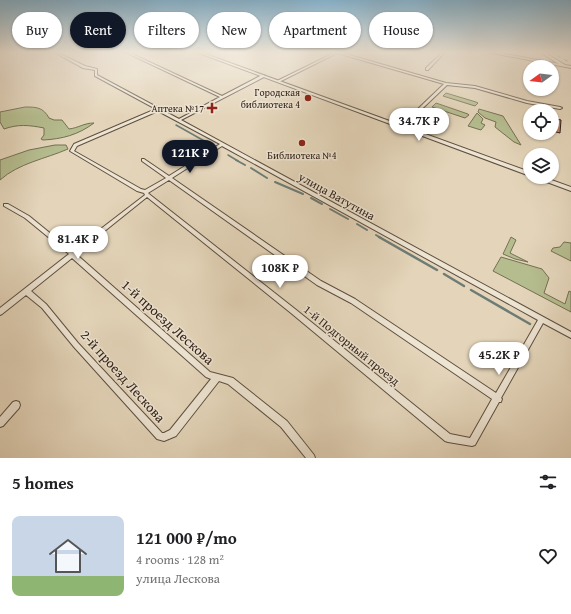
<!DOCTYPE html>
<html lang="en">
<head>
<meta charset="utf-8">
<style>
  body { margin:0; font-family:"Gentium Book Plus",serif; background:#f2f2f2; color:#202124; height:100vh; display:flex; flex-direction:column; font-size:15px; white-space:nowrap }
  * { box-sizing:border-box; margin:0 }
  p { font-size:13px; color:#757577 }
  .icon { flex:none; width:22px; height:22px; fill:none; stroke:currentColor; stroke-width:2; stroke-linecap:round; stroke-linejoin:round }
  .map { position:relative; height:458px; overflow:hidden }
  .details { display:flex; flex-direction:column; background:#fff; flex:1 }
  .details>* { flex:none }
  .banner { position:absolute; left:12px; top:12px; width:547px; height:36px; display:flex; gap:8px }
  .needle { width:26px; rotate:255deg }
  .fabs { position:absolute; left:523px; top:60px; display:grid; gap:8px }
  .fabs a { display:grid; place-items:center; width:36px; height:36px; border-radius:50%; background:#fff; box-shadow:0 1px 3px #0004; font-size:20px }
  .price { position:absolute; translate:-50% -34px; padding:0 9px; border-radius:14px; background:#fff; color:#222; font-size:13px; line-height:26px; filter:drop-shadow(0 1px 2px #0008) }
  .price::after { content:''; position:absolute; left:50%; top:24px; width:12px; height:9px; margin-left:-6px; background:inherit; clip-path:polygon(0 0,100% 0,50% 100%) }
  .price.selected { background:#111827; color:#fff }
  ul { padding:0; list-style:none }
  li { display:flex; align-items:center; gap:12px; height:100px; padding:0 12px }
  li span { display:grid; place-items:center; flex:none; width:112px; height:80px; border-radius:8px; color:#555 }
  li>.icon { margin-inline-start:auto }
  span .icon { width:48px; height:48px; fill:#fffc; stroke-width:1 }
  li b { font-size:17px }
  h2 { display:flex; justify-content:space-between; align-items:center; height:48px; padding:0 12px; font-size:17px }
  .chip { padding:0 14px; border-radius:18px; background:#fff; box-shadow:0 1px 3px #0004; font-size:14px; line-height:36px }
  .chip.selected { background:#111827; color:#fff }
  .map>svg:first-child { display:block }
  .green { fill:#b5bd8f; stroke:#747054 }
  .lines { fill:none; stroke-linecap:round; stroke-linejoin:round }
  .stream-far2 { stroke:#6d7c75; stroke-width:1.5 }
  .stream-far1 { stroke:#6d7c75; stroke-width:2 }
  .stream { stroke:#6d7c75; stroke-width:2.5 }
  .building { fill:#ca856e; stroke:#322219 }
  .minor-casing { stroke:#5e4f41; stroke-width:2 }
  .tertiary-casing { stroke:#5e4f41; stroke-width:2 }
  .secondary-casing { stroke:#322219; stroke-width:2 }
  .primary-casing { stroke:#322219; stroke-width:2 }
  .minor { fill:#ede4d2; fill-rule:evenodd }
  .tertiary { fill:#ede4d2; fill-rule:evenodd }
  .secondary { fill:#ede4d2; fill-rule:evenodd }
  .primary { fill:#e4d5ba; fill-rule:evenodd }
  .rail { stroke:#322219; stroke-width:1; stroke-dasharray:4 4; stroke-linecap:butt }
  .poi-dot { fill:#8f2418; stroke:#ede4d2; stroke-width:1.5 }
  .labels { text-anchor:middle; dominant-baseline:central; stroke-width:3; stroke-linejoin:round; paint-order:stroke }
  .far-poi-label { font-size:10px; fill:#322219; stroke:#ede4d2; text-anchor:end }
  .street-label { font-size:12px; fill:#322219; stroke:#ede4d2 }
  .near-street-label { font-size:14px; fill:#322219; stroke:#ede4d2 }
</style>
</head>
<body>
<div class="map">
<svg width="571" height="458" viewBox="0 0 571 458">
  <rect width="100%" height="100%" fill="#e4d5ba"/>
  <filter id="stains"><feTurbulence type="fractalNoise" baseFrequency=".005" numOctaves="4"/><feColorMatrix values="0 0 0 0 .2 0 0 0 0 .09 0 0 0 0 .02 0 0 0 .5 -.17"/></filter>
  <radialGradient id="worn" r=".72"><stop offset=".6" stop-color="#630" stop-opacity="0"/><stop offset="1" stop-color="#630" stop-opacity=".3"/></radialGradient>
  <g class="green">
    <polygon points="446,93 476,102 478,103 475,106 443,96"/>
    <polygon points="436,103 468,114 469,115 465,118 432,107"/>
    <path d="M25,107c11,0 18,0 24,11l5,2h8l7,9c9,-1 15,-6 25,-6 -16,12 -32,16 -51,17l-2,-1 3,-4v-7c-15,-3 -26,-4 -40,1l-4,-7v-10z"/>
    <polygon points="479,109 503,116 521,145 514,142 495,127 496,122 485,118 478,112"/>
    <polygon points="477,113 483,119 481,123 485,125 481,130 468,126"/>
    <path d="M55,145h11l2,4c-23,10 -49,14 -68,31v-20l29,-10z"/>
    <polygon points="511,237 516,240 510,253 528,262 515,259 503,254"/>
    <polygon points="564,242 571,243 571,261 551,251 553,248 560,247"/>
    <polygon points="501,257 542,269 549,278 544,293 565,304 569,291 571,292 571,312 493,271"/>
  </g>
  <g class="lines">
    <g class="stream-far2">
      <polyline points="176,125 215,147"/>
      <polyline points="228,155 238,161"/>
    </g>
    <g class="stream-far1">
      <polyline points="236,160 245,165"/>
      <polyline points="251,168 267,178"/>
      <polyline points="275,182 303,194"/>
      <polyline points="311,198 322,204"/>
      <polyline points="330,209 348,219"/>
      <polyline points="357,224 367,230"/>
      <polyline points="376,235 381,238"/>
    </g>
    <g class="stream">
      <polyline points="379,237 437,270"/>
      <polyline points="444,274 464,286"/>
      <polyline points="471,290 530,324"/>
    </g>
  </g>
  <polygon class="building" points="552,118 561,120 560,133 552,131"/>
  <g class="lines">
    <g class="minor-casing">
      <g id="minor">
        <path d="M54,52h2l29,14 12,3v6l82,44 41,-22 -95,-45h3l94,44 40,-21h2v2l-83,43 390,212v6l-28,-15 -42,75 1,1 -1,3h-2l-24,43 -3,1 -24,-4 -3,-1 -154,-128 -144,-116 -71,57 134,118 23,6 54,43 27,34 1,3h-9l-25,-31 -53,-43 -9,-3 -43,55 -12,5 -7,-2 -83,-92 -32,-39 -16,-13 -24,19 -2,1v-7l69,-54 -44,-36 -21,-12v-2h4l21,12 43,35 73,-56 -1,-2 -7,-2 -67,-40 4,-7 82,-35 -61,-33v-6l-12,-2zM158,111l62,33 -51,32 -25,-17h-2v2l24,17 -21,12 -4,-1 -67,-38 3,-5zM222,146l316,174 -42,73 -141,-94 -34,-18 -149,-103zM169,180l148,105 34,18 141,96 -22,39 -20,-4 -155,-125 -146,-115 -1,-1zM72,258l134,119 5,2 -41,51 -6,3h-2l-84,-90 -32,-39 -15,-13z"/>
        <polygon points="336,52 339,52 446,83 475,86 527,101 560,107 562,108 560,109 527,103 475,88 447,85 402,128 401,128 399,127 400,126 444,84 337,53 279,82 277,81"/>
        <polygon points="443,52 445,52 428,70 426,70 426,68"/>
        <polygon points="16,401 19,402 20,405 19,408 3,426 0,427 0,417 13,402"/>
      </g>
    </g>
    <g class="tertiary-casing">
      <g id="tertiary">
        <polygon points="196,52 200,52 530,172 530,176"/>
        <polygon points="535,177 543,177 571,187 571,191 536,178"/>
      </g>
    </g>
    <g class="secondary-casing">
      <polygon id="secondary" points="540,52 544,52 565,65 562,66"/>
    </g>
    <g class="primary-casing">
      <polygon id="primary" points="487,52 494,52 571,66 571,68"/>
    </g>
    <use href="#minor" class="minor"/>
    <use href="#tertiary" class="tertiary"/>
    <use href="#secondary" class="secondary"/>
    <use href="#primary" class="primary"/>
    <polyline class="rail" points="550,52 571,63"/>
  </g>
  <linearGradient id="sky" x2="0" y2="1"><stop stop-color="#87b6d2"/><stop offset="0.45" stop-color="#f3ece0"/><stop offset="1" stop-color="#f3ece0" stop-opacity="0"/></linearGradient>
  <rect width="571" height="116" fill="url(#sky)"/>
  <g class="poi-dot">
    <circle cx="308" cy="98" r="4"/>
    <path d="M210 102h4v4h4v4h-4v4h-4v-4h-4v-4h4z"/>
    <circle cx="302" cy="143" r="4"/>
  </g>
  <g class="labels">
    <g class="far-poi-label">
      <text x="300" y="92">Городская<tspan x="300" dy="12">библиотека 4</tspan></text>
      <text x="204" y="108">Аптека №17</text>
      <text x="302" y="155" text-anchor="middle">Библиотека №4</text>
    </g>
    <g class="street-label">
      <text transform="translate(337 196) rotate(29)">улица Ватутина</text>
      <text transform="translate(352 345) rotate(39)">1-й Подгорный проезд</text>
    </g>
    <g class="near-street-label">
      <text transform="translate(168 322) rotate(42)">1-й проезд Лескова</text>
      <text transform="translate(123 376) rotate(48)">2-й проезд Лескова</text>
    </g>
  </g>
  <rect width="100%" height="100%" filter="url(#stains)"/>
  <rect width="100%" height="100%" fill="url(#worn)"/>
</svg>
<div class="fabs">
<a><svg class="needle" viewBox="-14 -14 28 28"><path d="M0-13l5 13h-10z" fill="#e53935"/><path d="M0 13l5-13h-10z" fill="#757577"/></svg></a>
<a><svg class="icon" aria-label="locate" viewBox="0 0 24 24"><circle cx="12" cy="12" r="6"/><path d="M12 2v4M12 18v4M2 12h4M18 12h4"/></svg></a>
<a><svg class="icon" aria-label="layers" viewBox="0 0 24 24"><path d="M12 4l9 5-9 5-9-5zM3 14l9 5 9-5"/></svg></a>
</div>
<b class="price" style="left:419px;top:142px">34.7K ₽</b>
<b class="price selected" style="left:190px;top:174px">121K ₽</b>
<b class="price" style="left:78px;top:260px">81.4K ₽</b>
<b class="price" style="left:280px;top:289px">108K ₽</b>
<b class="price" style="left:499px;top:376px">45.2K ₽</b>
<div class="banner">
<a class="chip">Buy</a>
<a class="chip selected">Rent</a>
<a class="chip">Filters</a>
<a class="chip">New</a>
<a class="chip">Apartment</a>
<a class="chip">House</a>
</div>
</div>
<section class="details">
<h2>5 homes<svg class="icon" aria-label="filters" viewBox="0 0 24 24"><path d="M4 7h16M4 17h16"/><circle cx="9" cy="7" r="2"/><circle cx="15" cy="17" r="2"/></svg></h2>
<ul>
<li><span style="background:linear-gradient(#c9d6e8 75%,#8fb573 0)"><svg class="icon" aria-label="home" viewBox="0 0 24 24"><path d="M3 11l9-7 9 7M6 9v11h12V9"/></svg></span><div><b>121 000 ₽/mo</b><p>4 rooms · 128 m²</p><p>улица Лескова</p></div><svg class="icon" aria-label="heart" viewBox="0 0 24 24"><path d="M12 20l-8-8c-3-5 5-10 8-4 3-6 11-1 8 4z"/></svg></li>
</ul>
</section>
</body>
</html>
